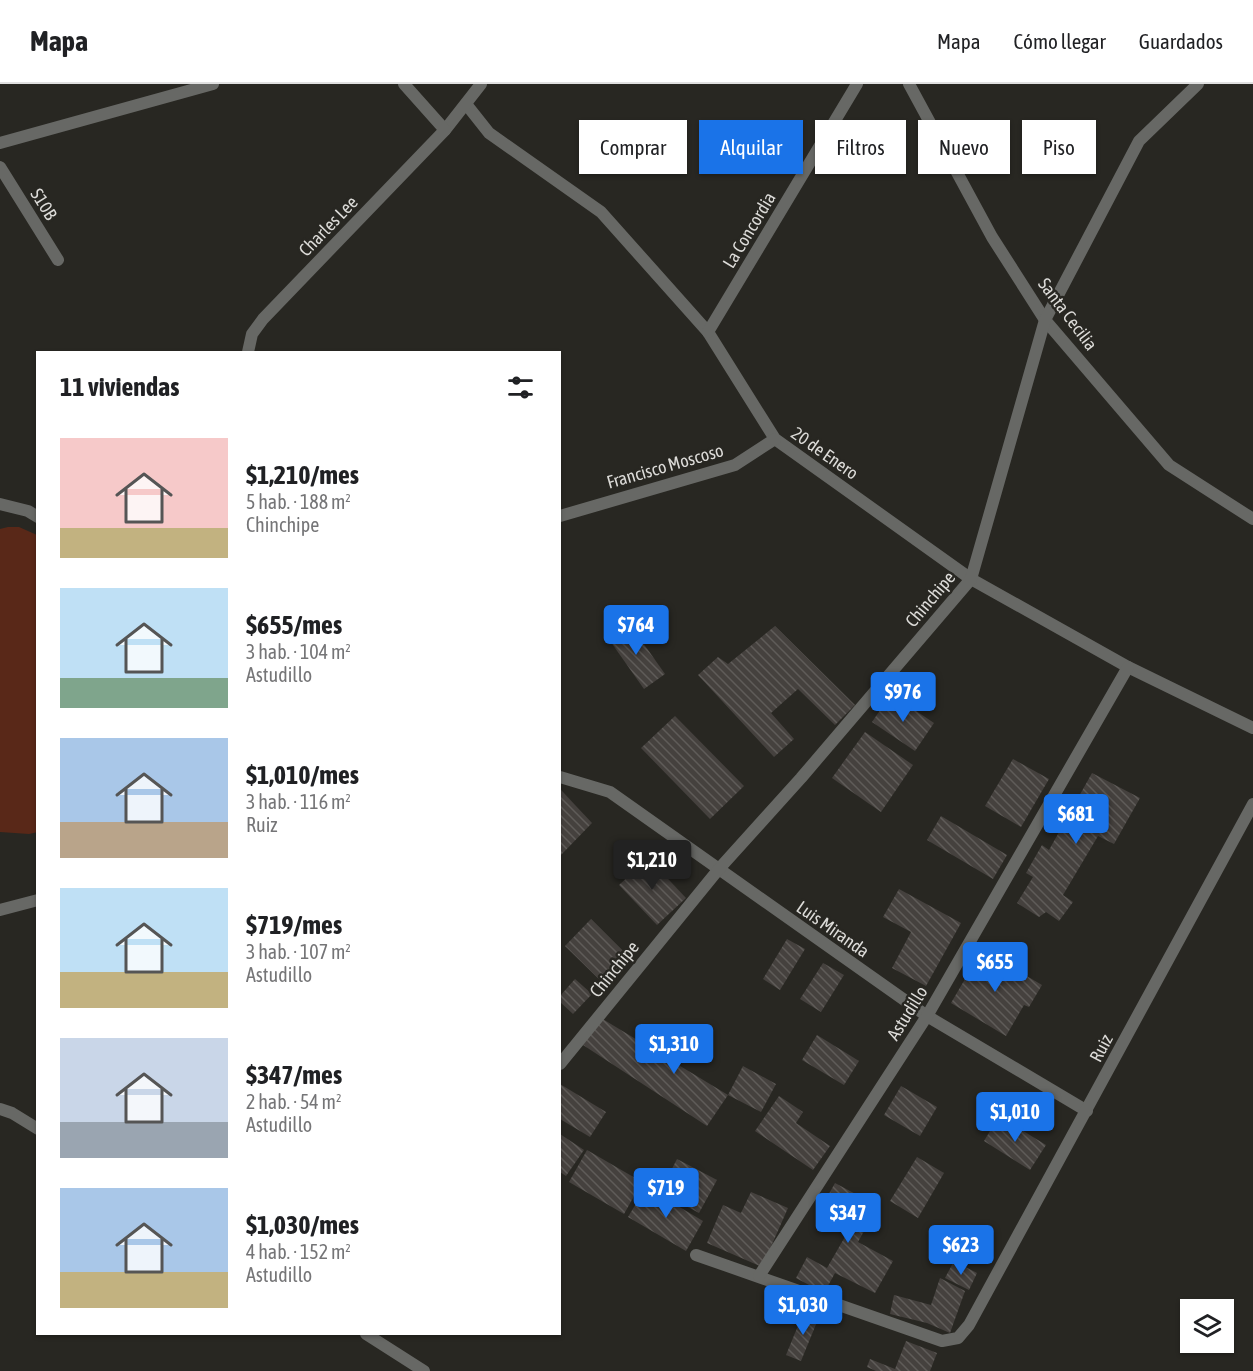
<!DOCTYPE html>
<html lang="es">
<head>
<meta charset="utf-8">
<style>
  body { margin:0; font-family:"Asap Condensed",sans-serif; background:#f2f2f2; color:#202124; height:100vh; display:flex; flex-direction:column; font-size:22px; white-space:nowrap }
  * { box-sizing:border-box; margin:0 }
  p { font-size:20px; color:#757577 }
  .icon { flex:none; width:33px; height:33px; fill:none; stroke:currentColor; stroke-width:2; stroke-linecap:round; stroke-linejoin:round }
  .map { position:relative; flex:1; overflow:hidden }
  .drawer { position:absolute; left:36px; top:267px; width:525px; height:984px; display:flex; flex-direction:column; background:#fff; border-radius:0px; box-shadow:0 2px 4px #0004 }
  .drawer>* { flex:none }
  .top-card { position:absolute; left:579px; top:36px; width:570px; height:54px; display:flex; gap:12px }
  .buttons { position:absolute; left:1180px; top:1215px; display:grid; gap:12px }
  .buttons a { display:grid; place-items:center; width:54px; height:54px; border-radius:0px; background:#fff; box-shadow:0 2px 4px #0004; font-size:30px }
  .price { position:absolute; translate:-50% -51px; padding:0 14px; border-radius:6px; background:#1a73e8; color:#fff; font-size:20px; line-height:39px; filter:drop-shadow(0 2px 3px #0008) }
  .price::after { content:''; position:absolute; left:50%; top:36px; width:18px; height:14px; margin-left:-9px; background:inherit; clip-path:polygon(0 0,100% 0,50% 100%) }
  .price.active { background:#222; color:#fff }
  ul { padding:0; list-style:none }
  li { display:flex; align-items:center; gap:18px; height:150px; padding:0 24px }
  li span { display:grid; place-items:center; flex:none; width:168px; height:120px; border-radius:0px; color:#555 }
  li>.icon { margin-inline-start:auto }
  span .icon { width:72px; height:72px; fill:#fffc; stroke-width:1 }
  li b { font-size:26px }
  h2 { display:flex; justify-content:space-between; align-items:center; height:72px; padding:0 24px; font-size:26px }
  .chip { padding:0 21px; border-radius:0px; background:#fff; box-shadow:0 2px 4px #0004; font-size:21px; line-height:54px }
  .chip.active { background:#1a73e8; color:#fff }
  header { display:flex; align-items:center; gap:36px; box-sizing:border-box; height:84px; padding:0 30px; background:#fff; border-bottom:2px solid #e0e0e0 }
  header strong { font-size:28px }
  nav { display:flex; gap:33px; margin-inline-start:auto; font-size:21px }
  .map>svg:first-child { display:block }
  .park { fill:#592818 }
  .building { fill:url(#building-back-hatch) }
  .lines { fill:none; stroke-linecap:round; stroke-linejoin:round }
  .minor { stroke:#676865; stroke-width:12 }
  .tertiary { stroke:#676865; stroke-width:12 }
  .labels { text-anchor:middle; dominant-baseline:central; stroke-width:5; stroke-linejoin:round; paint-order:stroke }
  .street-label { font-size:18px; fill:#dcdbd8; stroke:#282722 }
</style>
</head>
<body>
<header>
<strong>Mapa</strong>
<nav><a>Mapa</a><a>Cómo llegar</a><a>Guardados</a></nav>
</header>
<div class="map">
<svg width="1253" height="1287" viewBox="0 0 1253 1287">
  <defs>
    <pattern id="building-back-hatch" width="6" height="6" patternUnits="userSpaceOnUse" patternTransform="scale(1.5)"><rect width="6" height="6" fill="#45413e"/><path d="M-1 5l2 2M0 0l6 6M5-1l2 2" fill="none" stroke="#5f5c59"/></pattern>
  </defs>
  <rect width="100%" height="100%" fill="#282722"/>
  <polygon class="park" points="8,443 19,443 37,451 38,748 29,750 0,748 0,445"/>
  <g class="building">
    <polygon points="629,539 665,590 644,605 608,554"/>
    <polygon points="775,542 855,621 835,641 798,605 771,629 794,655 774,673 698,591 718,573 728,580"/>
    <polygon points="891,610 934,639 915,667 872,638"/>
    <polygon points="675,632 744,702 710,735 641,664"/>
    <polygon points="865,648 913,681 881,728 832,694"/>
    <polygon points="1013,675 1049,695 1021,743 985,722"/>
    <polygon points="1092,689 1140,714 1114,760 1098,752 1063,811 1073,818 1059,837 1046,828 1039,833 1017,819 1033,793 1026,789 1042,761 1049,766"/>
    <polygon points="560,705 592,739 560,772"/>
    <polygon points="941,732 1007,771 993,795 927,756"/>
    <polygon points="648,774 686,814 657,841 619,801"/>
    <polygon points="899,805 961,839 926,902 892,884 911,848 883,833"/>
    <polygon points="591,835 630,874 604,900 565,862"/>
    <polygon points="787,855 805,865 780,906 763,895"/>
    <polygon points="982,866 1042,901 1029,923 1024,921 1006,952 951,919"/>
    <polygon points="823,879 844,891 821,928 800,915"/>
    <polygon points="575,895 592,910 573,930 560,918 560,912"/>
    <polygon points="601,934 728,1011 743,982 776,1000 761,1028 728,1011 707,1042 583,961"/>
    <polygon points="817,951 859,977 844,1001 802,976"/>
    <polygon points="560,1000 606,1028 590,1053 560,1035"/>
    <polygon points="901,1002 937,1023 920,1052 884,1031"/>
    <polygon points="779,1012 803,1028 796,1039 830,1062 813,1086 755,1047"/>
    <polygon points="999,1032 1046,1061 1030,1086 984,1057"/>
    <polygon points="560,1050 584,1066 566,1092 560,1088"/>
    <polygon points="587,1066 642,1098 624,1130 569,1098"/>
    <polygon points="917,1073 944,1089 918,1134 890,1117"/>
    <polygon points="677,1075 717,1096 699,1129 660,1108"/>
    <polygon points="835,1099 878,1122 858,1158 893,1177 875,1209 835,1189 824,1209 796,1194 807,1173 827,1184 846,1151 816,1133"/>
    <polygon points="646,1103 703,1137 686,1167 628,1133"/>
    <polygon points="751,1108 788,1124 762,1183 707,1159 723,1121 741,1129"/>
    <polygon points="954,1177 977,1189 969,1206 945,1194"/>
    <polygon points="940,1194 965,1207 950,1249 927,1239 890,1230 894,1211 931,1221"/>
    <polygon points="804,1227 819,1233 801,1277 786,1271"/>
    <polygon points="906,1257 937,1269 930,1287 876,1287 867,1283 870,1275 895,1285"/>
  </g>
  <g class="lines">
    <g class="minor">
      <polyline points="909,0 992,153 1045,236 1169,381 1253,435"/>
      <polyline points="466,20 489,49 601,128 708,248 775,355 971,495 1128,583 1253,644"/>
      <polyline points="445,46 481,0"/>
      <polyline points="0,59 213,0"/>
      <polyline points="0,83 58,176"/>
      <polyline points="708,248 857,0"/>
      <polyline points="248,268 252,250 263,235 445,46 404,0"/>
      <polyline points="560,432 735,381 775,355"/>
      <polyline points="560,693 610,708 927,932 1087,1027"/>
      <polyline points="560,980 718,786 801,694 971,495 1045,236 1139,57 1198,0"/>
      <polyline points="696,1171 942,1257 958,1254 969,1241 1253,720"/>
      <polyline points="759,1192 927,932 1128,583"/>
    </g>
    <g class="tertiary">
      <polyline points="0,420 28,427 38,433"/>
      <polyline points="0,826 38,816"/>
      <polyline points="0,1025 12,1029 38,1045"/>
      <polyline points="366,1250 424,1287"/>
    </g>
  </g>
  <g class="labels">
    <g class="street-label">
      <text transform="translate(44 120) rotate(58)">S10B</text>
      <text transform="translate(328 142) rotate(-46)">Charles Lee</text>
      <text transform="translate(749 146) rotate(-59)">La Concordia</text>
      <text transform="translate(1068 230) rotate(53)">Santa Cecilia</text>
      <text transform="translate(825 369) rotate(35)">20 de Enero</text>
      <text transform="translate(665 382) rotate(-16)">Francisco Moscoso</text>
      <text transform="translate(930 515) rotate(-50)">Chinchipe</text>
      <text transform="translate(833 845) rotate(35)">Luis Miranda</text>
      <text transform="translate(614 885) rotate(-51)">Chinchipe</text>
      <text transform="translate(907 929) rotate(-58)">Astudillo</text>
      <text transform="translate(1101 964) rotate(-62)">Ruiz</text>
    </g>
  </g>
</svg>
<div class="buttons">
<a><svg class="icon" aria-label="layers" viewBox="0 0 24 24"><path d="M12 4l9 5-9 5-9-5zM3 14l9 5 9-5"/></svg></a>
</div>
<b class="price" style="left:636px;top:572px">$764</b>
<b class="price" style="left:903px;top:639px">$976</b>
<b class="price" style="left:1076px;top:761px">$681</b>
<b class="price active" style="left:652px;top:807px">$1,210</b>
<b class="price" style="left:995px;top:909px">$655</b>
<b class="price" style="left:674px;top:991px">$1,310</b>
<b class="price" style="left:1015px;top:1059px">$1,010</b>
<b class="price" style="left:666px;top:1135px">$719</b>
<b class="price" style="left:848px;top:1160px">$347</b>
<b class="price" style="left:961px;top:1192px">$623</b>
<b class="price" style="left:803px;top:1252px">$1,030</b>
<div class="top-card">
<a class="chip">Comprar</a>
<a class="chip active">Alquilar</a>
<a class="chip">Filtros</a>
<a class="chip">Nuevo</a>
<a class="chip">Piso</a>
</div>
<section class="drawer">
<h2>11 viviendas<svg class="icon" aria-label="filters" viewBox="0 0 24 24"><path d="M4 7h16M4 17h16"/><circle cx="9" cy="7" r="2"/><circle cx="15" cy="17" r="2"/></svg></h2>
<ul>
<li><span style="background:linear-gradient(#f6c9c9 75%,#c2b280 0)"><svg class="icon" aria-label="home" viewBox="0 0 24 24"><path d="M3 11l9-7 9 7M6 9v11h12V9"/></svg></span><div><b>$1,210/mes</b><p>5 hab. · 188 m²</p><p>Chinchipe</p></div></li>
<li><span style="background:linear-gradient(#bfe0f5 75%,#7fa58c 0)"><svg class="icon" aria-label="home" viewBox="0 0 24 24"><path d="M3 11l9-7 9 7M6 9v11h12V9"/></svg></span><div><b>$655/mes</b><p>3 hab. · 104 m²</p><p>Astudillo</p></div></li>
<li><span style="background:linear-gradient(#a9c7e8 70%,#b9a48a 0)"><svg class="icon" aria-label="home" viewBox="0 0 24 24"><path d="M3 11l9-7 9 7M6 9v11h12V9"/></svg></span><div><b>$1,010/mes</b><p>3 hab. · 116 m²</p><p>Ruiz</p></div></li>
<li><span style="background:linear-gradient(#bfe0f5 70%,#c2b280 0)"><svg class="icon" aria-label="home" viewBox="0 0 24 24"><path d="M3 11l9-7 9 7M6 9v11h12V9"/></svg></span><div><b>$719/mes</b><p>3 hab. · 107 m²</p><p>Astudillo</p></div></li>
<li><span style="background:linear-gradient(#c9d6e8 70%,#9aa5b1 0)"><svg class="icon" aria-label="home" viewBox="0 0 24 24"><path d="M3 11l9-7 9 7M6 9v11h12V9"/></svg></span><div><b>$347/mes</b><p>2 hab. · 54 m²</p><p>Astudillo</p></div></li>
<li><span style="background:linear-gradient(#a9c7e8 70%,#c2b280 0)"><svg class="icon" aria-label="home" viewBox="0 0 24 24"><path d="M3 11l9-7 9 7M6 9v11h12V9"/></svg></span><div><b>$1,030/mes</b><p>4 hab. · 152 m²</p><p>Astudillo</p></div></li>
</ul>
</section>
</div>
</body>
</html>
